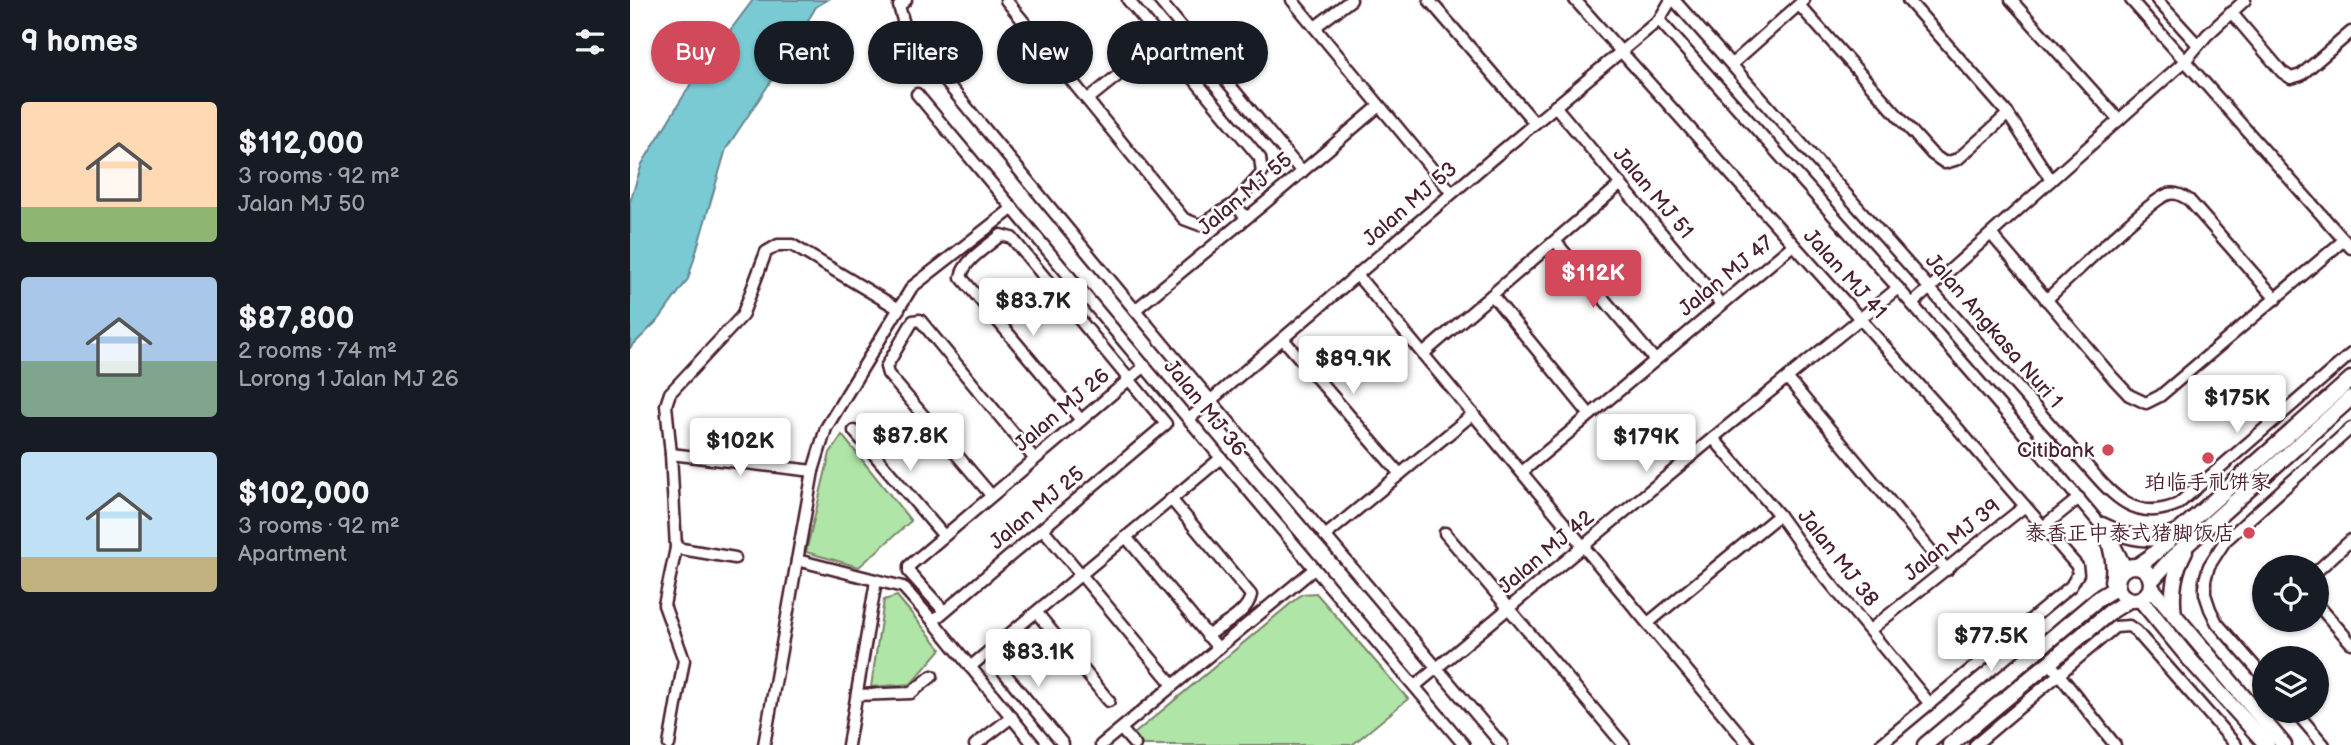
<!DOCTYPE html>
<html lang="en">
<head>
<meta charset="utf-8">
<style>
  body { margin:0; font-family:"Balsamiq Sans","LXGW WenKai TC",sans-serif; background:#20242c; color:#f1f3f6; height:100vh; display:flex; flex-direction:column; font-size:26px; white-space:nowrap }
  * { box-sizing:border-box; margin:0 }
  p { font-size:23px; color:#9ea1a6 }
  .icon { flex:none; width:38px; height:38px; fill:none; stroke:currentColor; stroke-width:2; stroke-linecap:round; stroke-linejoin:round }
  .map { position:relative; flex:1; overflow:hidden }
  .details { display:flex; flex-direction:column; background:#171b24; width:630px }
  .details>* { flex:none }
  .banner { position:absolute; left:21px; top:21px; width:665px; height:63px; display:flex; gap:14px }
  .fabs { position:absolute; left:1622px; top:555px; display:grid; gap:14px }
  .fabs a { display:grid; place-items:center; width:77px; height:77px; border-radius:50%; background:#171b24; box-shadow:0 2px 5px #0004; font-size:35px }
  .price { position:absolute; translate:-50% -60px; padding:0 16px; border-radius:7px; background:#fff; color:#222; font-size:23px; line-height:46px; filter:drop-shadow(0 2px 4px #0008) }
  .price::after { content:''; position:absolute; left:50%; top:42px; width:21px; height:16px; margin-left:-10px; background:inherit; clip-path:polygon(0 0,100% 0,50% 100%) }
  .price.active { background:#d1495b; color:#fff }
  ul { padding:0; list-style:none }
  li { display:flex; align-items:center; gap:21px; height:175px; padding:0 21px }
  li span { display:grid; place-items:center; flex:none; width:196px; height:140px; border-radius:7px; color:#555 }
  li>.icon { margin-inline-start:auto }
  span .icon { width:84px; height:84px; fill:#fffc; stroke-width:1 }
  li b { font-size:30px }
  h2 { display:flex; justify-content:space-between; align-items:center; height:84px; padding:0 21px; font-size:30px }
  .tag { padding:0 24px; border-radius:32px; background:#171b24; box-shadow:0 2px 5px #0004; font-size:24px; line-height:63px }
  .tag.active { background:#d1495b; color:#fff }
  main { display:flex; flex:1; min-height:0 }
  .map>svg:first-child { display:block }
  .green { fill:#b0e5a8; stroke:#7d826a; stroke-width:2 }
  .water { fill:#7acad4; stroke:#678690; stroke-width:2 }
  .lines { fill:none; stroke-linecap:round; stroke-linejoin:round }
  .minor-casing { stroke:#4a1f2b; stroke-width:15 }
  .secondary-casing { stroke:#4a1f2b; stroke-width:19 }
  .minor { stroke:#fff; stroke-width:10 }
  .secondary { stroke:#fff; stroke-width:14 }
  .poi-dot { fill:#d1495b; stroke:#fff; stroke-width:2.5 }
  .labels { text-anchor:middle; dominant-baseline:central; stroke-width:5; stroke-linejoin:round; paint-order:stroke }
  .street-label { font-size:21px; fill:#4a1f2b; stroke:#fff }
  .poi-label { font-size:21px; fill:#4a1f2b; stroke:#fff; text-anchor:end }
</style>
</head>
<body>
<main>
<section class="details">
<h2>9 homes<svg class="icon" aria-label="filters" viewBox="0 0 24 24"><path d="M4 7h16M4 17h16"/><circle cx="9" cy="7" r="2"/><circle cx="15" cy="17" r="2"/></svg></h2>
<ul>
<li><span style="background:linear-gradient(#ffd9b3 75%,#8fb573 0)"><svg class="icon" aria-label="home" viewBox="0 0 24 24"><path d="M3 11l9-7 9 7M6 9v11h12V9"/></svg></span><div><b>$112,000</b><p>3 rooms · 92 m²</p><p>Jalan MJ 50</p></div></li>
<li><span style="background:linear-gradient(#a9c7e8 60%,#7fa58c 0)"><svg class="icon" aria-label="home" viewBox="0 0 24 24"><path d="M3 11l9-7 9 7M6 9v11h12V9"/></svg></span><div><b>$87,800</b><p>2 rooms · 74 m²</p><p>Lorong 1 Jalan MJ 26</p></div></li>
<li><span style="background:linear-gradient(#bfe0f5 75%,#c2b280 0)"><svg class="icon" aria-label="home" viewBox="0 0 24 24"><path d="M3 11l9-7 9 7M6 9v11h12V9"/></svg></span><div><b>$102,000</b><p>3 rooms · 92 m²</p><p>Apartment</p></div></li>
</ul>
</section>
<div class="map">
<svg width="1721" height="745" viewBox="0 0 1721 745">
  <rect width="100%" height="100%" fill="#fff"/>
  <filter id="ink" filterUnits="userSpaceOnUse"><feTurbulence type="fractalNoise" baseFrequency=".0143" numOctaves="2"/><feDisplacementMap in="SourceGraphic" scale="14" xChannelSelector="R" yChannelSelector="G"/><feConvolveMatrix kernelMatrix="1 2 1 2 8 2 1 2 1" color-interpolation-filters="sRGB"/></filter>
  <g filter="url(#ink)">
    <g class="green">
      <polygon points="212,435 281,521 229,567 176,552 200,453"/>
      <polygon points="686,593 778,699 722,745 513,745 504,734 672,594"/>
      <polygon points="267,596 311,649 281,684 241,687 254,600"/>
    </g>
    <polygon class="water" points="123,0 197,0 186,7 147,72 96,149 58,279 30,318 0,348 0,202 12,164 65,77"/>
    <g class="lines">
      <g class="minor-casing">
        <g id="minor">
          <polyline points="276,0 269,6 277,35 539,351 872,745"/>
          <polyline points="376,0 554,219 570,225 604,204"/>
          <polyline points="498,0 630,158 632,173 604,204 616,217"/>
          <polyline points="529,0 672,172"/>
          <polyline points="662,0 822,193"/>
          <polyline points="799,0 905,123"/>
          <polyline points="945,0 1317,416 1447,566 1448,574 1441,586 1250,745"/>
          <path d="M1044,0l406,458c28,31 51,67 98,46l173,-150"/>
          <polyline points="1278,0 1378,114 1421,180"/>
          <polyline points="1381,0 1489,120"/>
          <polyline points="1501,0 1721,248"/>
          <polyline points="1527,0 1568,45"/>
          <polyline points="1169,5 1302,154 1315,163 1328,159 1378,114"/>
          <polyline points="1601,12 1652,72 1661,78 1671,75 1721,32"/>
          <polyline points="1029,20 1268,288 1385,423 1475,530"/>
          <polyline points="685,27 721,0"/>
          <polyline points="1102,64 1174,0"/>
          <polyline points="287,94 591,458 834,745"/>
          <polyline points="457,100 531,41"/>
          <polyline points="925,106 1091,304"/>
          <polyline points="1361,234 1483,378 1499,395 1516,403 1530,396 1714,240"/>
          <polyline points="925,241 1025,360"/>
          <polyline points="727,275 1119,745"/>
          <polyline points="862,295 960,415"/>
          <path d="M1416,300c19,-17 106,-103 123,-106 7,-2 14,2 20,6l87,99"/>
          <polyline points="1282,304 1555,61 1577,35 1615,0"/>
          <polyline points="505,310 653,188 749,106"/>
          <polyline points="653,339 770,474"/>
          <polyline points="793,354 991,184"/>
          <polyline points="1158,379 1317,570"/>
          <polyline points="559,419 862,159 1029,20 1041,0"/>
          <polyline points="224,431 314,536"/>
          <polyline points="1083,438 1149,515 1182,561 1300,704"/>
          <polyline points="41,454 183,471"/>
          <polyline points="892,472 1163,245"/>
          <polyline points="361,495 258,374 256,367 283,321 290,320 404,458"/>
          <path d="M541,499l80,96c-3,18 -30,31 -44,41"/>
          <polyline points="1413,527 1449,498"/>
          <polyline points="413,529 543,685"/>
          <polyline points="815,533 994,745"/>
          <polyline points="695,536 843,414"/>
          <polyline points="496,537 588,648"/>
          <polyline points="1484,543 1496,567"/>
          <polyline points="46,548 105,558"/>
          <polyline points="167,560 273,587 303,621 404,745"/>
          <polyline points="1687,571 1721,540"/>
          <polyline points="1687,604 1721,643"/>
          <polyline points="314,611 279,572 279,566 515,366"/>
          <polyline points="407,613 479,701"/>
          <path d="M303,621l233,-197 -154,-186 -11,-3c-13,11 -37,25 -40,42l120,143"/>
          <polyline points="1018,623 1149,515"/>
          <polyline points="1240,630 1395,506"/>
          <polyline points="359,654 433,744"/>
          <polyline points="340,667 591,458"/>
          <polyline points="1424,668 1485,745"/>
          <polyline points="1634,677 1587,623 1580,609 1575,594 1575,580 1579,566 1595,541 1721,428"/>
          <polyline points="785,686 1089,433 1268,288"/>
          <polyline points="227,695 281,693 302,676"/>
          <polyline points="1664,710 1694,745"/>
          <polyline points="491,729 505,745"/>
          <polyline points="39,745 54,660 34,605 46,548 41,454 36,405 40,393 112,316 136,252 148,245 162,245 269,309"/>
          <polyline points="134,745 183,471 196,428 282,287 383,208"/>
          <polyline points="218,745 246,581"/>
          <polyline points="345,745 382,717"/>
          <polyline points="471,745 684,569"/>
          <polyline points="1345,745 1485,627 1499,626 1506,631 1606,745"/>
        </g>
      </g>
      <g class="secondary-casing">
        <g id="secondary">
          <path d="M1472,525c23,12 48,19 72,8"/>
          <path d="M1477,533c4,16 9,31 5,48"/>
          <circle cx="1504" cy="583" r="17"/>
          <polyline points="1507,566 1519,558 1721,379"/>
          <polyline points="1521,581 1541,559 1721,398"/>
          <polyline points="1521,587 1654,745"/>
          <polyline points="1510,599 1562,662 1637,745"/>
          <path d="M1544,615c-3,-22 0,-44 11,-64"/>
          <polyline points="1295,745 1469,598 1487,587"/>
          <polyline points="1320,745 1480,612 1499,600"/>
        </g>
      </g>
      <use href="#minor" class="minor"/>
      <use href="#secondary" class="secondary"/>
    </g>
  </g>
  <g class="poi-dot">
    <circle cx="1478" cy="450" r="7"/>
    <circle cx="1578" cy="458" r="7"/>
    <circle cx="1619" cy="533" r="7"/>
  </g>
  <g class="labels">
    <g class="street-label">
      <text transform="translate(1023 193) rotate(50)">Jalan MJ 51</text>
      <text transform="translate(615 194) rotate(-40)">Jalan MJ 55</text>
      <text transform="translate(780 204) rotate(-41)">Jalan MJ 53</text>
      <text transform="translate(1215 274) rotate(48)">Jalan MJ 41</text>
      <text transform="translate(1096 276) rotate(-39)">Jalan MJ 47</text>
      <text transform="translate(1364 331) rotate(49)">Jalan Angkasa Nuri 1</text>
      <text transform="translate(575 408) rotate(51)">Jalan MJ 36</text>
      <text transform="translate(432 410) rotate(-40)">Jalan MJ 26</text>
      <text transform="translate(407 508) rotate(-40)">Jalan MJ 25</text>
      <text transform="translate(1322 540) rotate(-39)">Jalan MJ 39</text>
      <text transform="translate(916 552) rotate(-40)">Jalan MJ 42</text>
      <text transform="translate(1208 558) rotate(52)">Jalan MJ 38</text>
    </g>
    <g class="poi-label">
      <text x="1464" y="450">Citibank</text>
      <text x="1578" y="482" text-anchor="middle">珀临手礼饼家</text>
      <text x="1605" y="533">泰香正中泰式猪脚饭店</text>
    </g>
  </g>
</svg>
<div class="fabs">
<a><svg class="icon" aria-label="locate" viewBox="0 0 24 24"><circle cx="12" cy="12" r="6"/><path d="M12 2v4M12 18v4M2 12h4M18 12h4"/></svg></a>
<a><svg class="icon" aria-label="layers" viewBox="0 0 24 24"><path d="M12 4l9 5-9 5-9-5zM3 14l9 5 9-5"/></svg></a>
</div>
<b class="price active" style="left:963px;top:310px">$112K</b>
<b class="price" style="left:403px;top:338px">$83.7K</b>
<b class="price" style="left:723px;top:396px">$89.9K</b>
<b class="price" style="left:1607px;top:435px">$175K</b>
<b class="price" style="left:280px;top:473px">$87.8K</b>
<b class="price" style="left:1016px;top:474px">$179K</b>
<b class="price" style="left:110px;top:478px">$102K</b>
<b class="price" style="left:1361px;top:673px">$77.5K</b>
<b class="price" style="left:408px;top:689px">$83.1K</b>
<div class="banner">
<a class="tag active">Buy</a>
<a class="tag">Rent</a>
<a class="tag">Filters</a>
<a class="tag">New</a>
<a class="tag">Apartment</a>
</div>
</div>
</main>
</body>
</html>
